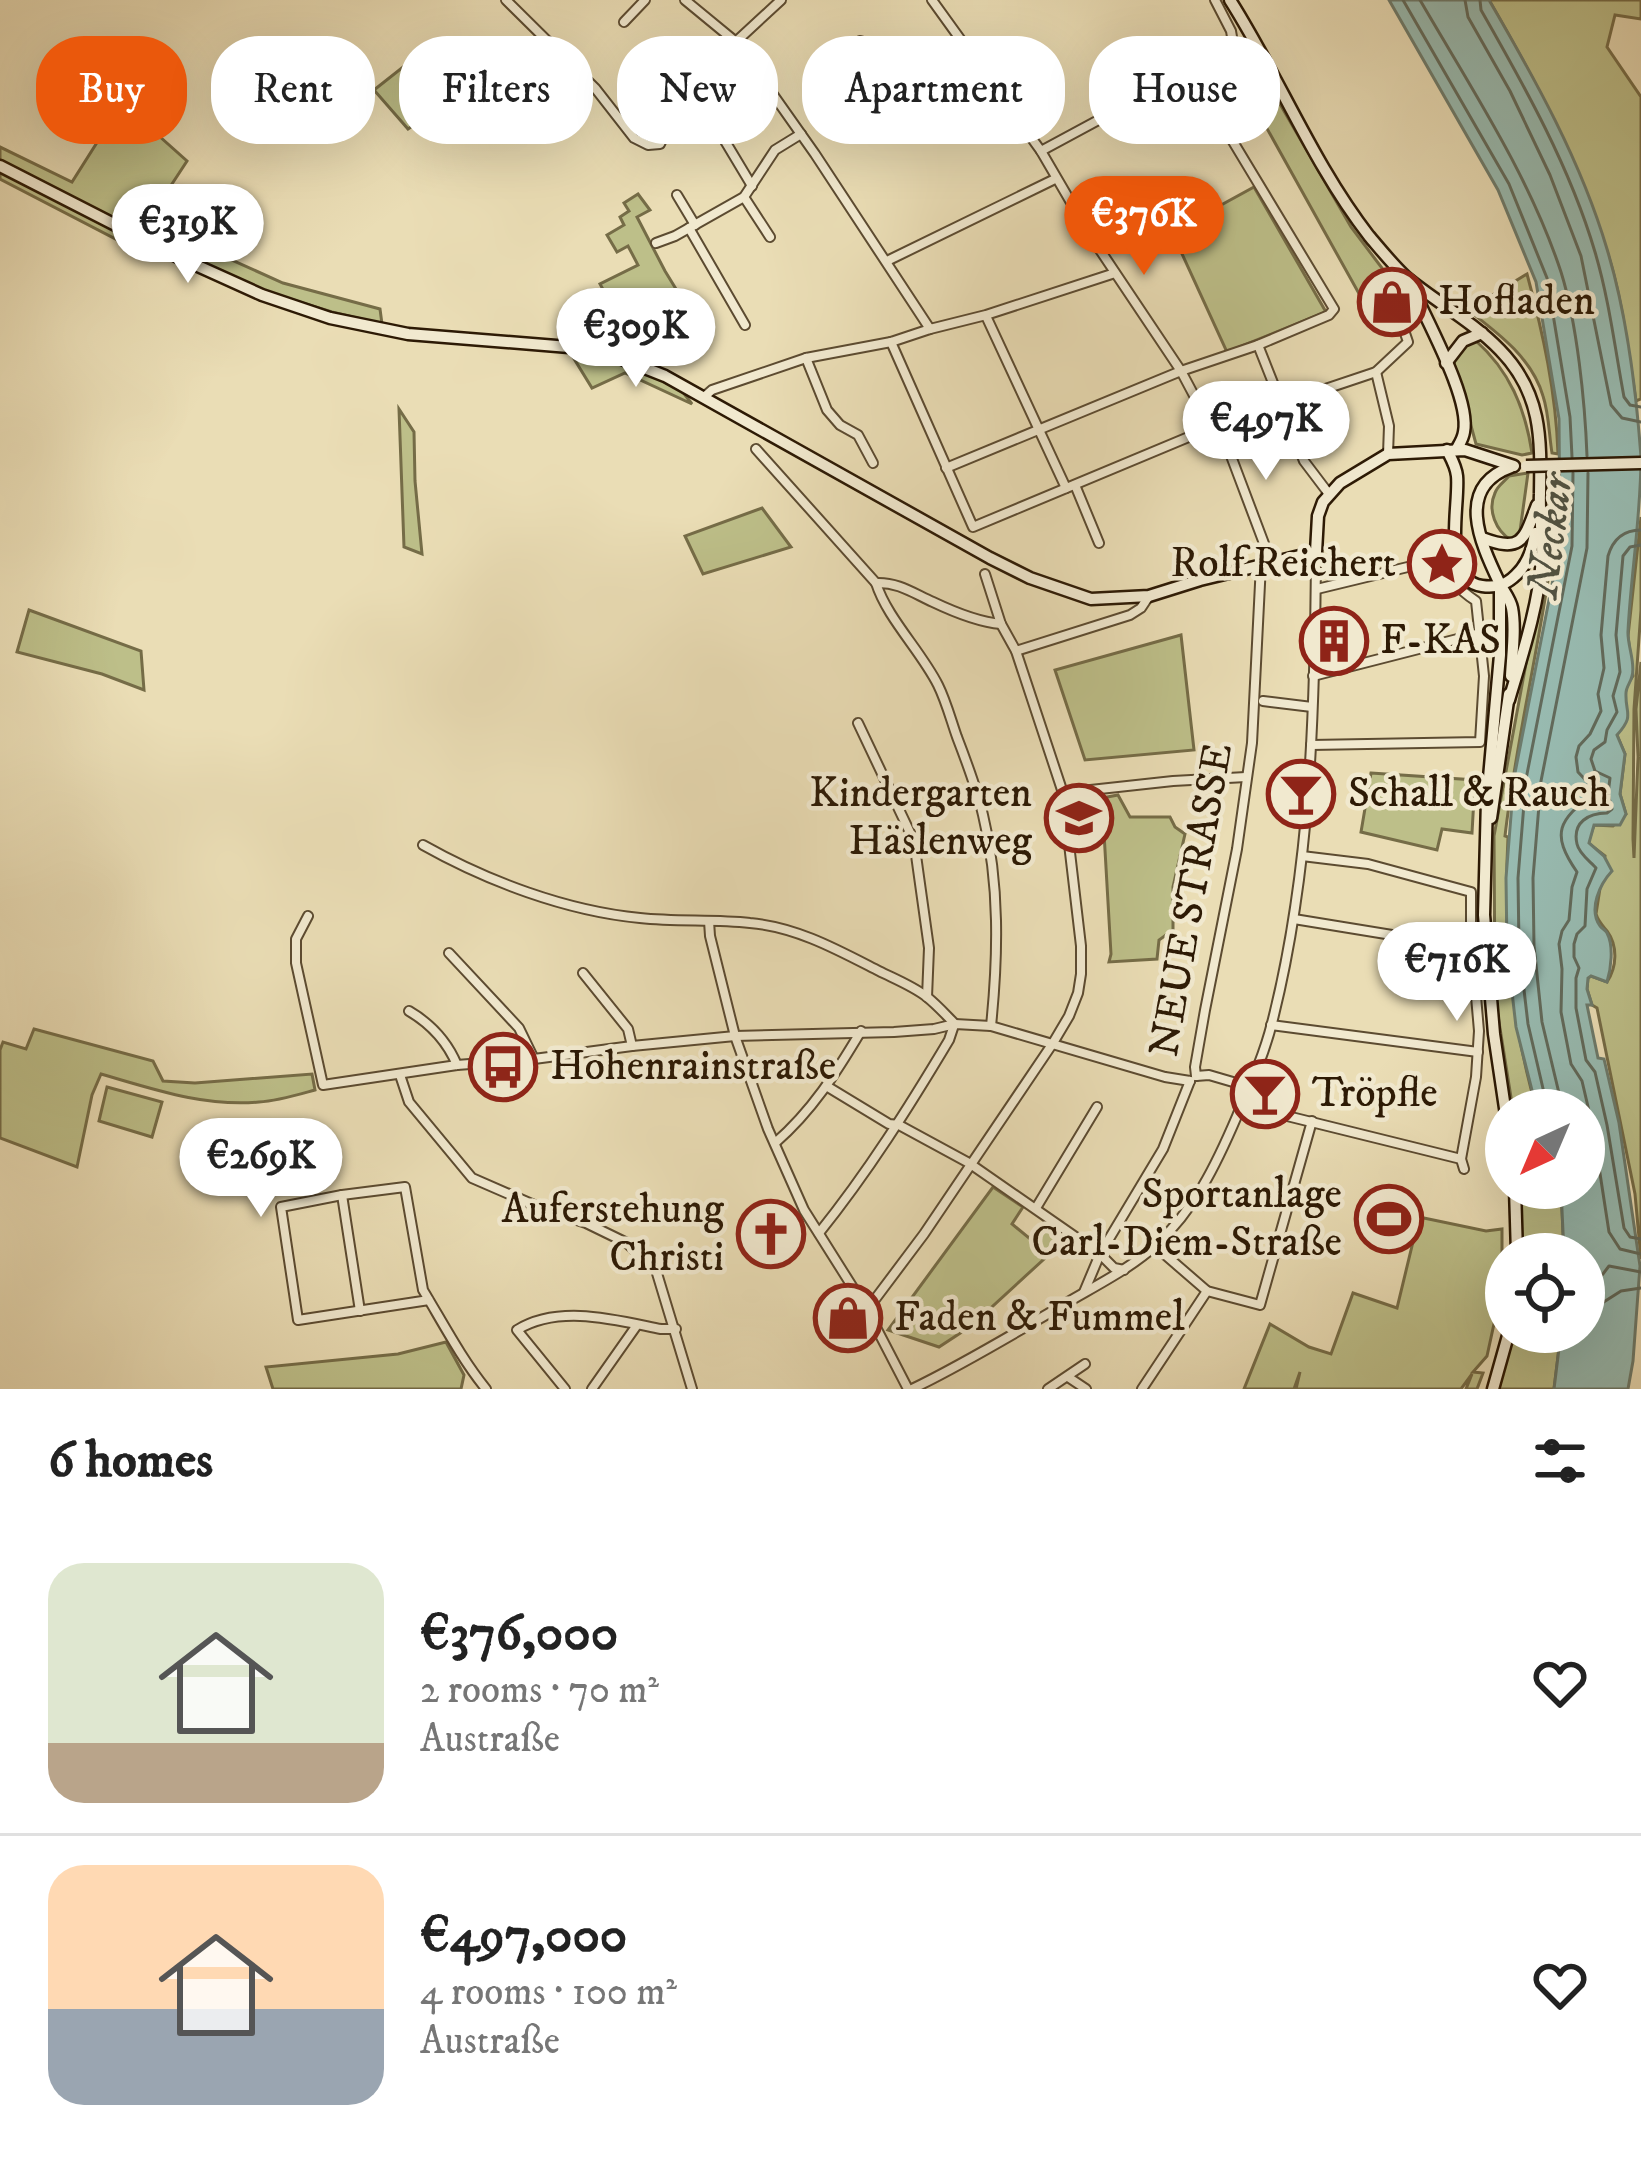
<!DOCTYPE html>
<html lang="en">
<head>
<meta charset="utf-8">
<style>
  body { margin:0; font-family:"IM FELL DW Pica",serif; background:#f2f2f2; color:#222; height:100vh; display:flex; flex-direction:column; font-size:45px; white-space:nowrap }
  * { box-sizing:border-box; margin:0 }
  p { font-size:39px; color:#767676 }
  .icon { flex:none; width:66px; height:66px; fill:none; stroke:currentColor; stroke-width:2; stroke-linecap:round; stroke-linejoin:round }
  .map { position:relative; height:1389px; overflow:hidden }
  .sheet { display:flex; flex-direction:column; background:#fff; flex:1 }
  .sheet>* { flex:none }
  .top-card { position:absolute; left:36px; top:36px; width:1569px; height:108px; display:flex; gap:24px }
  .needle { width:78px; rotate:224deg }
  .buttons { position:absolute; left:1485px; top:1089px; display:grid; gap:24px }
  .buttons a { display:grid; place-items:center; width:120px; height:120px; border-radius:50%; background:#fff; box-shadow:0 12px 48px #0002; font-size:60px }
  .price { position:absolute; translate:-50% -102px; padding:0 27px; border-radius:42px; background:#fff; color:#222; font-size:39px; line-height:78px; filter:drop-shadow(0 3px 6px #0008) }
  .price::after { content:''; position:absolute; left:50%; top:72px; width:36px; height:27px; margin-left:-18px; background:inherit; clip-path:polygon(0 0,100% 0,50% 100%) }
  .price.active { background:#ea580c; color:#fff }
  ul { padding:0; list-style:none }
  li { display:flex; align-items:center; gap:36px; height:300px; padding:0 48px }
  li+li { border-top:3px solid #e0e0e0 }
  li span { display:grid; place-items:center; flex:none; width:336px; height:240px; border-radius:36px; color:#555 }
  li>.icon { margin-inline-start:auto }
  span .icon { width:144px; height:144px; fill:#fffc; stroke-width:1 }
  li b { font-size:51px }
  h2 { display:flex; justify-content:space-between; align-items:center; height:144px; padding:0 48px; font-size:51px }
  .tag { padding:0 42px; border-radius:48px; background:#fff; box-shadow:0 12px 48px #0002; font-size:42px; line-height:108px }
  .tag.active { background:#ea580c; color:#fff }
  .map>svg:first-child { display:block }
  .green { fill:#bdbf89; stroke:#756c47; stroke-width:3 }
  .water { fill:#98bbb1; stroke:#6d7b6c; stroke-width:3 }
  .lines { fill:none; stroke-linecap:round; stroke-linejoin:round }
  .shore { stroke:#626a5b; stroke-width:3 }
  .street-casing { stroke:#5c4b31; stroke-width:12 }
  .secondary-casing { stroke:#2d1a05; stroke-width:15 }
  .street { stroke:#f1e9cf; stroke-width:8 }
  .secondary { stroke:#f1e9cf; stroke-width:10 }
  .secondary-bridge-casing { stroke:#2d1a05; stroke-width:15; stroke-linecap:butt }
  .secondary-bridge { stroke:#f1e9cf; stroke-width:10 }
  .labels { text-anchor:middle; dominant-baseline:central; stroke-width:9; stroke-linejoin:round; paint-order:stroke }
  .poi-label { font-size:42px; fill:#2d1a05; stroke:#f1e9cf; text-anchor:start }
  .street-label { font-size:42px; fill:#2d1a05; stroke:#f1e9cf }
  .water-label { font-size:45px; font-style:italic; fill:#525241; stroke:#f1e9cf }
</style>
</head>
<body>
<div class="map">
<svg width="1641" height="1389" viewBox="0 0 1641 1389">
  <rect width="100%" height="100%" fill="#eaddb5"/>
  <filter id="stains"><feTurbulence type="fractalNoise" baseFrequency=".00167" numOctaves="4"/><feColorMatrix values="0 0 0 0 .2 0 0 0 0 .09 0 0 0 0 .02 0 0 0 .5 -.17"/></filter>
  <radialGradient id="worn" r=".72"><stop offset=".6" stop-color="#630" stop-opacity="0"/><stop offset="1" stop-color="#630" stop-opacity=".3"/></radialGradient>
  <g class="green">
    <path d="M1489,0h152v19l-26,-4 -8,32 34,50v302l-5,2c-8,-52 -14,-107 -31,-156 -28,-87 -71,-167 -116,-245z"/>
    <polygon points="1242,51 1250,52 1351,227 1397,288 1362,299 1245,89"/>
    <polygon points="403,67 439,108 408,129 374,90"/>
    <polygon points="122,103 187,161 147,222 283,283 380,309 382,324 332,312 263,291 168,247 156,260 0,179 0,147 72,182"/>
    <polygon points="1254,187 1326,312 1227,352 1172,232"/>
    <polygon points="638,194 650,210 637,217 665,271 687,307 668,317 669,323 585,338 572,309 605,293 600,284 638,265 628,246 617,252 607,235 624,225 620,217 629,211 624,203"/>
    <path d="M1527,274c16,59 29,118 31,180l-6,-1c-3,-18 -3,-39 -9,-57 -11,-38 -45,-63 -75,-86z"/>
    <path d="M1475,340c35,31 50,68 57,113l-10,2 -46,-11 -23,-84 13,-15z"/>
    <polygon points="568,349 601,356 679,387 692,404 625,373 592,388"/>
    <polygon points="399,409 414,432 415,481 422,554 404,547"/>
    <path d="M1528,473l-8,58 -9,9c-15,-9 -24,-30 -16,-47 2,-7 9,-11 14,-17z"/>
    <path d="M1552,473h7v3c-6,122 -40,238 -54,360l3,1c-5,93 2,184 29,273h-24l-18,-113 -1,-161 44,-237 10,-66z"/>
    <polygon points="762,508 791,547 703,574 685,536"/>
    <path d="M1641,517v93l-7,99 -1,130 1,19 4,-101 -2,-48 5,-47v597l-6,-65 -38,-186 -5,-3 -5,-16 1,-11 3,-2 16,6c10,-15 11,-36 0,-51 -5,-6 -9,-10 -11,-17l9,-58 -17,-13 6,-18 19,1 13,-12 -6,-20 5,-40 -8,-19 10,-50 6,-9 -5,-40z"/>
    <polygon points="29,610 141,651 144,690 102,674 17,652"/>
    <polygon points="1181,635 1194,750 1085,760 1055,670"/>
    <polygon points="1371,773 1475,780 1472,833 1442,829 1437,850 1361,832"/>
    <polygon points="1118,795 1130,817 1170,817 1175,827 1185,834 1173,887 1173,930 1159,940 1157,959 1109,962 1111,954 1102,798"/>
    <path d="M34,1029l119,32 10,20 32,2 117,-9 3,16c-18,5 -37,11 -56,12 -55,5 -106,-13 -158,-28l-9,21 -15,72 -77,-29v-88l3,-8 23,7z"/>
    <polygon points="107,1087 162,1102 152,1137 99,1121"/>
    <polygon points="993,1187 1023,1207 1012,1224 1029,1238 1043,1223 1067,1238 971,1326 939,1347 888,1330"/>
    <polygon points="1521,1188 1561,1188 1564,1254 1521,1254"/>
    <polygon points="1419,1217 1486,1231 1502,1229 1502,1269 1497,1310 1487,1356 1473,1372 1483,1373 1477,1389 1466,1389 1472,1374 1461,1389 1296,1389 1300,1372 1294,1389 1244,1389 1270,1324 1309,1347 1331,1354 1353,1293 1397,1308"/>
    <polygon points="1512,1332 1561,1332 1554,1389 1499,1389"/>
    <polygon points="446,1342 464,1375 461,1389 273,1389 266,1367 398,1354"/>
  </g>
  <path class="water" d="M1389,0h100c46,79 92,161 118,249 20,66 29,139 34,208 0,59 -10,116 -13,174 -1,14 8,32 4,45 -1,6 -6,11 -6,17 -1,21 9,22 -9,42l8,19 -5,40 6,20 -6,11h-26l-5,18 15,13 8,15c-12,13 -24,38 -12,55 2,3 6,4 7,7 7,13 4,36 0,49l-16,-6 -3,2 -1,11 5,16h-5l11,53 6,1 15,64 21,143 -7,95 -5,28h-74l7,-57h23v-78h-20l-3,-66h23v-78h-47l-21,-83 -9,-79 -1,-70 8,-100 46,-234 -1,-125 -23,-137 -38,-92z"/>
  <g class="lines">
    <g class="shore">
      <polyline points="1403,0 1509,184 1547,278 1570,417 1572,457"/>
      <path d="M1420,0c51,88 109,175 141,272 16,51 24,130 26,184"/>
      <polyline points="1465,0 1468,17 1510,91 1550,175 1581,256 1611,405 1622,418 1641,422"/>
      <path d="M1480,0l1,10c44,77 89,157 114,242 14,47 20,97 29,145l6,8 11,2"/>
      <path d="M1641,530c-17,0 -28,9 -33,26l-7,79 3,33 -6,26 3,17 -11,23 -11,12 -3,11 2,15 14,15 1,7c-34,26 -43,39 -16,78l-5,15 -3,33 -7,11 -3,13 3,25 -1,43 10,52 11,17 11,47 16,104 11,17 21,5"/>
      <path d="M1641,545l-11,2 -7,9 -7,79 4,37 -7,24 4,16 -10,18 -2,12 -11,8 -3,9 4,12 15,7 -2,16 4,15 -5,4c-18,0 -35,9 -30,31 2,10 14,18 19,24l-9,21 -2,37 -8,8 -3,10v13l5,11 -3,10v30l10,52 9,12 12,53 17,103 6,9 11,2"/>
      <polyline points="1548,1110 1528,1024 1519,947 1518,878 1526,779 1572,546 1573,473"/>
      <polyline points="1563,1110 1542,1022 1534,946 1533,878 1541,781 1587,548 1588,473"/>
      <polyline points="1641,1272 1609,1266 1587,1295 1599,1305 1621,1291 1641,1288"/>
    </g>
    <g class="street-casing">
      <g id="street">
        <polyline points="506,0 595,88 634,138 648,145 660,144 687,87 781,0"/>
        <polyline points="685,0 736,42 815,154 930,329"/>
        <polyline points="932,0 1041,151 1090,235 1181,371 1198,403 1225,440 1271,562"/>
        <polyline points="624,22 645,0"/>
        <path d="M872,79l5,-27 -6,-8 -11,-3c-1,3 -4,6 -4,10 -1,11 27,45 36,52l12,-2 75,-37"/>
        <polyline points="722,136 752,186"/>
        <polyline points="1041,151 1219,55 1254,40"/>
        <polyline points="677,195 695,225"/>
        <polyline points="744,197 770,237"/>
        <polyline points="689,228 745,325"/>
        <polyline points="656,243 675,236 744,197 775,150 801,134"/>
        <polyline points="887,261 1055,179"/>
        <polyline points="986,316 1066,488"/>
        <polyline points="891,342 973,527 1215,426 1376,372 1408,342 1392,295"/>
        <polyline points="1258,345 1304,461 1329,494"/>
        <polyline points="806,358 827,410 840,425 858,435 873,463"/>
        <polyline points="1376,372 1389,426 1388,454"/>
        <polyline points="704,397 712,390 806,358 891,342 930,329 986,315 1115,273"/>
        <path d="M756,449l120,134c11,35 45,68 62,102 8,16 13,35 19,52 10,26 20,52 26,78 17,69 15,142 8,211"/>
        <polyline points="946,468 1181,371 1258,345 1329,315 1334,309 1220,120 1219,107 1239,77 1231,31 1215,0"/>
        <polyline points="1075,485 1099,543"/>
        <path d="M876,583c22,-1 37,10 57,19 21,10 45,20 68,22"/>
        <polyline points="1317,589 1449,557"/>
        <polyline points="1016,651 1130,615 1141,608 1149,596"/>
        <polyline points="1313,676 1481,633"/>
        <polyline points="1263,701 1312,707"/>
        <polyline points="858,723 914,841 929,948 927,997"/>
        <path d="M1311,745l169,-3 4,-66 -8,-75c-17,-11 -28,-22 -28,-44"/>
        <polyline points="1063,793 1173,781 1246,777"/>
        <path d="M423,845c64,36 143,66 217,73 37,4 74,1 110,5 47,4 88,27 129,48 16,8 34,15 48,26 10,8 18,17 27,26"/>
        <polyline points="1302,856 1368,864 1471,892 1471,938 1479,1031 1476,1077 1461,1159 1464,1169"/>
        <polyline points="308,916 296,939 296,963 323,1085 457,1065 534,1059 632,1046 735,1036 894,1032 934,1029 955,1024 991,1026 1165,1077 1190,1081"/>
        <polyline points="1294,919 1392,935 1471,938"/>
        <polyline points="709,921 710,936 735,1036 768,1129 804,1210 867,1310 908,1389"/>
        <polyline points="449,953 519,1028 534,1059"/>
        <polyline points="583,973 628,1029 632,1046"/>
        <path d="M409,1011c22,13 38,30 48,54"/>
        <polyline points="1271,1025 1478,1052"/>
        <polyline points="400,1075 409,1102 472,1178 541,1208 586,1223 627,1243 656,1270 692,1389"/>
        <polyline points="1196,1076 1195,1067 1205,1010 1237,849 1252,743 1261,564"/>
        <polyline points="1196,1076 1209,1075 1250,1087"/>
        <polyline points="828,1087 889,1124 899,1125 969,1163 1100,1254 1114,1268 1124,1270"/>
        <polyline points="1244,1101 1275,1113 1461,1159"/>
        <path d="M775,1143c37,-32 61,-70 86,-112"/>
        <polyline points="342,1195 360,1311"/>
        <polyline points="1036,1208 1097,1107"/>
        <path d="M819,1233c49,-61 90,-126 130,-193l5,-15"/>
        <polyline points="1155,1246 1207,1291 1260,1305 1312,1121"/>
        <polyline points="1084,1292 1100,1254 1163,1149 1190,1081"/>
        <path d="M429,1300l-131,20 -17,-113 61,-12 63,-8 18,103c20,33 38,68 63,99"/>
        <polyline points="867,1310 924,1234 1053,1043 1069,1016 1078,993 1081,974 1081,946 1063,793 1016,651 1001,624 985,574"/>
        <polyline points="1068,1377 1086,1389"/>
        <path d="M565,1389l-48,-59c42,-26 99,-10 144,-1h15"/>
        <polyline points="592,1389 637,1325"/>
        <path d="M912,1389c52,-25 101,-55 151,-84 32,-19 65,-35 92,-59 40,-37 61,-81 82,-130 13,-30 27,-61 35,-93 39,-153 43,-314 44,-471"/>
        <polyline points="1048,1389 1085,1364"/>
        <polyline points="1142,1389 1207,1291"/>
      </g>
    </g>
    <g class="secondary-casing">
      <g id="secondary">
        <path d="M1230,0c49,77 83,164 139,236 12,14 24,29 37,41 30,25 66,44 94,73 42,43 41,88 40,144 -1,21 3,43 2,64 -3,46 -20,98 -33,142"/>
        <polyline points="0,166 180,258 262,295 330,318 408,334 581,348 622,359 665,376 990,558 1030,578 1091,599 1149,596 1200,580 1316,552 1318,516 1323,502 1340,483 1388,454 1465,450 1514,466"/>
        <path d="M1409,280c14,35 62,117 55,152 -1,7 -4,11 -8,18"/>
        <polyline points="1446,363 1463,341 1482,333"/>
        <path d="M1447,450c4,8 9,16 10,26 3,29 -17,104 25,110 14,2 24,-1 34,-11 12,-11 17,-27 19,-42"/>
        <path d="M1482,538c40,15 42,2 55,-33"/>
        <polyline points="1500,586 1500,655 1487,800 1484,915 1494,1034 1506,1115"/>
        <path d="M1511,676c1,-22 5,-47 1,-68 -2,-10 -9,-17 -13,-26 -19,-40 -44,-95 12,-115"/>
        <polyline points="1491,818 1509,694"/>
        <polyline points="1515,1188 1517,1254"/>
        <polyline points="1493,1389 1509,1332"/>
      </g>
    </g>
    <use href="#street" class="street"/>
    <use href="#secondary" class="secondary"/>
    <g class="secondary-bridge-casing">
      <polyline id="secondary-bridge" points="1526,466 1641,463"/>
    </g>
    <use href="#secondary-bridge" class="secondary-bridge"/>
  </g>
  <defs>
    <g id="shop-ring" transform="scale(3.45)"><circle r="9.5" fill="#f1e9cf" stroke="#8f2418" stroke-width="1.5"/><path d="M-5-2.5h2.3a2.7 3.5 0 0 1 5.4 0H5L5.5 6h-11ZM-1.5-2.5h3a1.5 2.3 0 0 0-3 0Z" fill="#8f2418"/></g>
    <g id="sight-ring" transform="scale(3.45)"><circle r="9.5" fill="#f1e9cf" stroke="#8f2418" stroke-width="1.5"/><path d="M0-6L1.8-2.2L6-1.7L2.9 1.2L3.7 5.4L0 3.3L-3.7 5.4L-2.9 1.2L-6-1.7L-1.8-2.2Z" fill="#8f2418"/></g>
    <g id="building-ring" transform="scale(3.45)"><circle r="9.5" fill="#f1e9cf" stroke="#8f2418" stroke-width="1.5"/><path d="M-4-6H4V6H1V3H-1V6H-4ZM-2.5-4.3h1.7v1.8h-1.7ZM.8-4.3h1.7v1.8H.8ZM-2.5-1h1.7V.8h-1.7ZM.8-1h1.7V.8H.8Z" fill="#8f2418"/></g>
    <g id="bar-ring" transform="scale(3.45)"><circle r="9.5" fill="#f1e9cf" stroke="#8f2418" stroke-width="1.5"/><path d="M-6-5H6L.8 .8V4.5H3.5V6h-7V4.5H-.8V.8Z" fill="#8f2418"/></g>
    <g id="school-ring" transform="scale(3.45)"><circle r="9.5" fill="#f1e9cf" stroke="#8f2418" stroke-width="1.5"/><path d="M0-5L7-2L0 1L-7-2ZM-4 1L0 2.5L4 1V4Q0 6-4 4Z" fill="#8f2418"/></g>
    <g id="bus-ring" transform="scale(3.45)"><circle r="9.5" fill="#f1e9cf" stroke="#8f2418" stroke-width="1.5"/><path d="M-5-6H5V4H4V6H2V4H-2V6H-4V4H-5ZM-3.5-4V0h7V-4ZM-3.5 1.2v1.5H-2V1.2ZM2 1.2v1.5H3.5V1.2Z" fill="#8f2418"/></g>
    <g id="stadium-ring" transform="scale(3.45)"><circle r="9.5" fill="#f1e9cf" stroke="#8f2418" stroke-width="1.5"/><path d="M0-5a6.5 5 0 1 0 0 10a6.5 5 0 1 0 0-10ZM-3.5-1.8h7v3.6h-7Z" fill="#8f2418"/></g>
    <g id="church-ring" transform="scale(3.45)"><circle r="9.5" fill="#f1e9cf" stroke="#8f2418" stroke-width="1.5"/><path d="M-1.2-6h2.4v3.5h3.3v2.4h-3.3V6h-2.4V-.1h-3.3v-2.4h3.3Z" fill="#8f2418"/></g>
  </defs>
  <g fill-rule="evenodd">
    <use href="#shop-ring" x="1392" y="302"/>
    <use href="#sight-ring" x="1442" y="564"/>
    <use href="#building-ring" x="1334" y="641"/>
    <use href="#bar-ring" x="1301" y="794"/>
    <use href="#school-ring" x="1079" y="818"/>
    <use href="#bus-ring" x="503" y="1067"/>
    <use href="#bar-ring" x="1265" y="1094"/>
    <use href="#stadium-ring" x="1389" y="1219"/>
    <use href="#church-ring" x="771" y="1234"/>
    <use href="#shop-ring" x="848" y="1318"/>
  </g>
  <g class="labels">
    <g class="poi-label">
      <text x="1438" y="302">Hofladen</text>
      <text x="1396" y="564" text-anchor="end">Rolf Reichert</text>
      <text x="1380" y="641">F-KAS</text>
      <text x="1032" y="794" text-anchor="end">Kindergarten<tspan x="1032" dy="48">Häslenweg</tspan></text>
      <text x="1348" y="794">Schall &amp; Rauch</text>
      <text x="550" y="1067">Hohenrainstraße</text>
      <text x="1312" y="1094">Tröpfle</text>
      <text x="1342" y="1195" text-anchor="end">Sportanlage<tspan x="1342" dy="48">Carl-Diem-Straße</tspan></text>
      <text x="724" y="1210" text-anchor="end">Auferstehung<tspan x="724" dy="48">Christi</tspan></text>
      <text x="894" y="1318">Faden &amp; Fummel</text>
    </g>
    <g class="street-label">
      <text transform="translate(1192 900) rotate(-80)">NEUE STRASSE</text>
    </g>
    <g class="water-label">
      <text transform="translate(1551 536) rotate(-83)">Neckar</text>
    </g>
  </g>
  <rect width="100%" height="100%" filter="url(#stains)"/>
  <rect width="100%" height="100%" fill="url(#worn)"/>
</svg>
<div class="buttons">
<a><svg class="needle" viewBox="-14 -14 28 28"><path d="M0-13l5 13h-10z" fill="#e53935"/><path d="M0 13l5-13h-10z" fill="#767676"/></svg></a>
<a><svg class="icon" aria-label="locate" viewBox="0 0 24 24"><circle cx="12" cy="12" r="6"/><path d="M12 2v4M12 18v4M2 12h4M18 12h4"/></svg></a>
</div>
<b class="price active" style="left:1144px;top:278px">€376K</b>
<b class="price" style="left:188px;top:286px">€319K</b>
<b class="price" style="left:636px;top:390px">€309K</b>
<b class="price" style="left:1266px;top:483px">€497K</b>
<b class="price" style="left:1457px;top:1024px">€716K</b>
<b class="price" style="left:261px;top:1220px">€269K</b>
<div class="top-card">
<a class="tag active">Buy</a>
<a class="tag">Rent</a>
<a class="tag">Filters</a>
<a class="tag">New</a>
<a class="tag">Apartment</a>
<a class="tag">House</a>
</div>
</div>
<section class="sheet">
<h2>6 homes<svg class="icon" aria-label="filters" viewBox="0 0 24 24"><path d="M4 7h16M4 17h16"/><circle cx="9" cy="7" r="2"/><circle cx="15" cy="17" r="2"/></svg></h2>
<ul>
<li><span style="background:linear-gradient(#dfe7d0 75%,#b9a48a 0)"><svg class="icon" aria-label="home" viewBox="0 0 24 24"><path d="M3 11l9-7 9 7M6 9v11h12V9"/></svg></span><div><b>€376,000</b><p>2 rooms · 70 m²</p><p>Austraße</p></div><svg class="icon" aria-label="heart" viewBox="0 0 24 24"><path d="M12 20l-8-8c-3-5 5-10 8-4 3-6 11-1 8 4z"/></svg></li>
<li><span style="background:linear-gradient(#ffd9b3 60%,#9aa5b1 0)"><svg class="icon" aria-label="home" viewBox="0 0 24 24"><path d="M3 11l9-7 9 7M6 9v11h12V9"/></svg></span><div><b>€497,000</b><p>4 rooms · 100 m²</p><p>Austraße</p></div><svg class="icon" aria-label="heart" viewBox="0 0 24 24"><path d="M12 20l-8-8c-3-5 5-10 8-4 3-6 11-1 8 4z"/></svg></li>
</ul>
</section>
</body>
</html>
